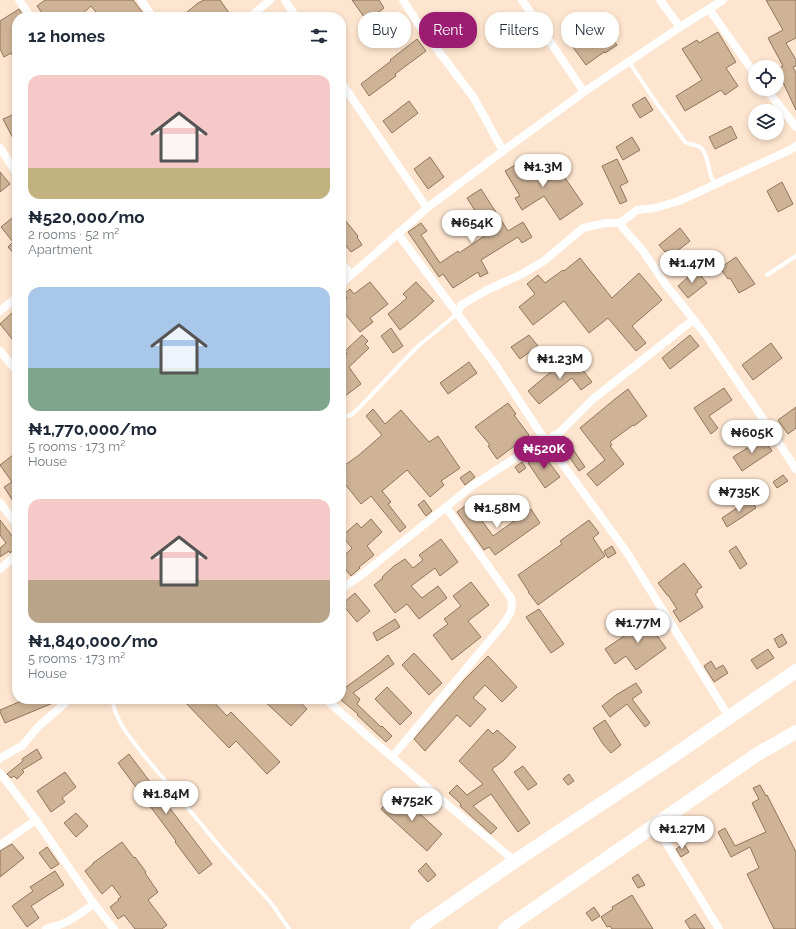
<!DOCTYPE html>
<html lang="en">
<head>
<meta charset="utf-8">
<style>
  body { margin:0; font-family:Raleway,sans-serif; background:#f6f6f7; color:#1f2937; height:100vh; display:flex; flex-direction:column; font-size:15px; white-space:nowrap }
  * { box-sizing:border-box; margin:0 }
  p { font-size:13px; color:#747a83 }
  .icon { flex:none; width:22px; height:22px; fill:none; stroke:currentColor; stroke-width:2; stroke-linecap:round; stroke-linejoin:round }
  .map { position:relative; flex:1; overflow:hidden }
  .side { position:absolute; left:12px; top:12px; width:334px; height:692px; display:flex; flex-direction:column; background:#fff; border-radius:16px; box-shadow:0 2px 6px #0003 }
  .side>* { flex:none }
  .hud { position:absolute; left:358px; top:12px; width:378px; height:36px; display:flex; gap:8px }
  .tools { position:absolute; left:748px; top:60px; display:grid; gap:8px }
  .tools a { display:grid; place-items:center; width:36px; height:36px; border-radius:50%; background:#fff; box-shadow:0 2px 6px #0003; font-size:20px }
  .price { position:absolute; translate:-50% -34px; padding:0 9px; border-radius:14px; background:#fff; color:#222; font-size:13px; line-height:26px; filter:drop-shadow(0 1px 2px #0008) }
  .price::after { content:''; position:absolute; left:50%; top:24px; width:12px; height:9px; margin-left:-6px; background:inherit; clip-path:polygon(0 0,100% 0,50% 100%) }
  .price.active { background:#9b1c71; color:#fff }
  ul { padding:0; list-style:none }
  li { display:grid; align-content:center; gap:8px; height:212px; padding:0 16px }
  li span { display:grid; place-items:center; height:124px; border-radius:12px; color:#555 }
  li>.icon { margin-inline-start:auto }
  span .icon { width:72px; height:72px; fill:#fffc; stroke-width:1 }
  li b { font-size:17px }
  h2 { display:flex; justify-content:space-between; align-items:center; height:48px; padding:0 16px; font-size:17px }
  .tag { padding:0 14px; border-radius:16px; background:#fff; box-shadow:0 2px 6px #0003; font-size:14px; line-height:36px }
  .tag.active { background:#9b1c71; color:#fff }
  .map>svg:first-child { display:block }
  .building { fill:#cfb397; stroke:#8f755b }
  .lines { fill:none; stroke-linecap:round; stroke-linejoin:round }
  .service { stroke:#fff; stroke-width:4 }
  .minor { stroke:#fff; stroke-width:8 }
  .trunk { stroke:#fff; stroke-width:14 }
</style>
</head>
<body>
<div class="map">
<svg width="796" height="929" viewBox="0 0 796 929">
  <rect width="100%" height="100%" fill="#fde5cf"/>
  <g class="building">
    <polygon points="45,0 133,0 146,17 100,17 91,6 79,17 45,17 37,6"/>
    <polygon points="204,0 220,0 232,17 213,17 210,12 204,17 181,17 198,3"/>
    <polygon points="352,0 379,0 384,8 367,21"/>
    <polygon points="766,0 796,0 796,38 786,43 796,60 796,66 793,67 796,73 796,110 780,76 777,78 777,69 783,66 768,38 783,30"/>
    <polygon points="19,9 24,17 17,17 17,62 11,53 4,57 0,49 0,21"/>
    <polygon points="596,17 617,45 605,53 604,52 586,65 567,39"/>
    <polygon points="718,32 736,62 726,68 738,86 725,95 721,90 685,111 676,96 702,80 682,49 697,40 699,43"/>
    <polygon points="417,39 426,51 395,74 396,76 369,96 361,84 391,61 390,60"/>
    <polygon points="645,97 653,110 640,118 632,105"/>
    <polygon points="409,101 418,113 392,133 383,121"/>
    <polygon points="17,113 17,146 3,119"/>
    <polygon points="731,126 737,138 715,149 709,137"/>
    <polygon points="632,137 640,150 623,160 616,147"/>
    <polygon points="534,156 548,181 561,172 583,204 560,220 544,196 522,210 515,198 520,196 505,171 517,164 518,165"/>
    <polygon points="430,157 444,177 428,189 414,169"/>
    <polygon points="617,159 628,182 620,186 627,201 620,204 602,166"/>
    <polygon points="0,172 10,184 0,192"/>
    <polygon points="782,182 793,204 778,212 767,191"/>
    <polygon points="481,189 508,231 523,222 532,237 522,243 518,237 481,260 488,273 480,277 478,272 453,288 443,274 439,277 408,232 421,223 427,231 421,235 440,263 458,251 459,253 489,233 467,198"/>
    <polygon points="341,215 358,236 357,237 362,245 351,252 341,239"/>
    <polygon points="12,218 17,223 17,257 8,247 13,242 1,227"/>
    <polygon points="680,228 690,241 672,255 668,250 665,252 659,245"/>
    <polygon points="736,257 755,284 739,293 730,278 728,279 720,268"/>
    <polygon points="580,258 612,298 639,273 662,300 632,326 646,343 636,351 608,318 589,333 564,301 533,325 519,307 535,294 527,284 538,275 545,283 563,270 564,271"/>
    <polygon points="696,270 707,283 688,298 678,286"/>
    <polygon points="370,282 388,304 370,318 373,322 360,332 341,309 341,303 347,298 344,294 350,289 354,294"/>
    <polygon points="416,282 434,301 416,317 400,330 388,314 407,298 403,294"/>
    <polygon points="13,312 17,317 17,345 0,324"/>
    <polygon points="391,328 403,346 393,353 381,336"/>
    <polygon points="362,335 368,341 365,344 369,348 349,367 361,384 341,399 341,357 341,358 347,354 345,351"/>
    <polygon points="529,335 538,346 520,359 511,347"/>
    <polygon points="690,335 699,346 670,369 662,358"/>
    <polygon points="771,343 782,358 753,380 742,365"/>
    <polygon points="571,355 592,382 581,390 572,378 539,404 528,391"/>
    <polygon points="469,362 477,373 448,394 440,383"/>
    <polygon points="724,388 732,400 709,416 718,428 711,434 694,408"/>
    <polygon points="628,389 647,416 634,426 633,425 610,442 612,445 610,446 624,464 597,486 587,474 605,460 580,428 615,399"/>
    <polygon points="508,403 516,414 514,415 529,435 497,459 488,446 490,445 475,427"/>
    <polygon points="796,407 796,428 788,434 778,420"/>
    <polygon points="373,409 385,424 401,410 429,442 438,436 460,468 441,481 444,485 430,497 407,470 382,491 391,502 388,504 406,527 400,532 371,496 361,504 341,479 341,468 359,455 382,435 366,416"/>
    <polygon points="564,436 585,467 579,471 558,440"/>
    <polygon points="763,438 772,451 742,471 733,457"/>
    <polygon points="542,453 560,477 545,488 528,463"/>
    <polygon points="13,455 17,460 17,507 4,487 12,482 0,465"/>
    <polygon points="522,462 526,468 519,473 515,467"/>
    <polygon points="470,471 475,477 465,485 460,478"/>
    <polygon points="783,475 788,481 777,488 773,482"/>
    <polygon points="750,499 756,508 727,527 722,518"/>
    <polygon points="424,500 432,511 426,516 418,505"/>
    <polygon points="469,503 493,536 531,509 540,523 495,555 489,547 484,550 457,512"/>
    <polygon points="371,519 382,532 367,546 374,555 359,567 360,568 351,576 341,564 341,559 352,548 342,536 357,523 361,528"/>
    <polygon points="0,520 13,537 17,534 17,547 10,553 9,551 0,557 0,548 6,543 0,535"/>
    <polygon points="589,520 599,533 593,538 605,556 538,605 528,592 529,592 518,575 562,544 560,541"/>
    <polygon points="441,539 458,562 440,576 435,568 411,586 422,598 438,586 447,598 419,619 407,604 395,613 374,585 383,578 382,577 394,566 405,559 413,568 423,560 419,555"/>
    <polygon points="612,546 616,553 608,558 604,551"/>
    <polygon points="736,546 747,564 740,569 729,551"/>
    <polygon points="684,563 702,587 697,590 698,592 695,594 703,607 680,622 673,611 677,609 668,595 667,595 658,583"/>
    <polygon points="471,582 489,605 468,621 481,637 452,660 433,635 448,624 444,619 461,606 453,596"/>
    <polygon points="355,593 370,611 357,622 342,604"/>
    <polygon points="539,609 564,644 551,653 526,617"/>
    <polygon points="653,615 661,628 655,633 666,648 636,670 626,656 615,664 605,649 627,634 627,633"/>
    <polygon points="395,619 400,627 377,641 373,633"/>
    <polygon points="782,634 787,643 779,648 774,639"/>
    <polygon points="768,649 774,658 757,669 751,660"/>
    <polygon points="414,653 442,683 429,695 402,665"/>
    <polygon points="388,655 394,664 353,693 360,699 357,704 381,727 382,726 392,736 386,742 357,715 358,714 341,700 341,683 346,687 382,661 382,660"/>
    <polygon points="488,656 517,687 502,702 485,685 473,698 486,709 470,727 457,715 425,751 414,739 465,679"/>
    <polygon points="711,661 716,669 723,665 728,673 714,682 704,666"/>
    <polygon points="636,683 642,692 632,699 650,723 645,727 627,704 610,717 602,706 616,695"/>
    <polygon points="387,687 412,713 400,725 375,699"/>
    <polygon points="26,699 61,699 60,700 5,723 0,712 0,710"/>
    <polygon points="182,699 211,699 227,716 231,712 280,762 267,774 236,741 229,748"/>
    <polygon points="262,699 297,699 307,709 291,726"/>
    <polygon points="605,720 621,745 611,753 603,744 593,728"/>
    <polygon points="488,729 493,734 497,730 516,747 503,761 492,769 530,823 518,832 491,794 473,806 497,828 491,834 460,806 461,804 449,793 457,785 467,795 483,784 459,761"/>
    <polygon points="37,749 42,758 22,770 24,772 17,779 14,776 11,778 7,774 23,761 22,759"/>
    <polygon points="129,754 212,864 199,874 175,842 176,841 118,763"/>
    <polygon points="523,766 537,784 528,790 514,772"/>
    <polygon points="65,772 76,787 62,798 65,802 51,812 37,791"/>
    <polygon points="569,774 574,781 568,785 563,779"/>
    <polygon points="760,785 766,796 767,795 796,852 796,929 774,929 747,874 759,868 750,847 731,857 718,832 725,828 735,846 766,832 752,803 759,799 753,788"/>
    <polygon points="396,792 442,834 427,851 381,809"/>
    <polygon points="76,813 88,826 76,837 64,823"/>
    <polygon points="122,842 134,858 135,857 146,872 145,873 158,892 148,900 167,925 162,929 135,929 124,915 118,919 110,907 119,900 118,899 121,897 112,885 102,894 85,871 93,864 93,863"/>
    <polygon points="12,844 24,858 0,877 0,851"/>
    <polygon points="684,844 689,852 681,857 676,849"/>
    <polygon points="47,847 59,864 51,869 39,853"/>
    <polygon points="426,863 436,875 428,882 418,871"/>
    <polygon points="55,871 64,885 31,906 39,918 27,927 12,906 33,891 30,887"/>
    <polygon points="638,874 645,885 638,888 632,878"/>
    <polygon points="632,895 653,929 612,929 610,926 607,927 601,917 613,909 612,907"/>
    <polygon points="594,907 600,916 592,921 586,913"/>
    <polygon points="695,914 705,929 690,929 685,921"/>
  </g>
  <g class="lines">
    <g class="service">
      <path d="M629,62l26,39 30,41c5,4 12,1 17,7 6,6 6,19 9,27 1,3 3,6 4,9"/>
      <polyline points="767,275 796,256"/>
      <polyline points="341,417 351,415 358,409 417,347 457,314"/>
      <polyline points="112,699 115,711 120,722 126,732 142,753 221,848 272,904 289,929"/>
    </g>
    <g class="minor">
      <polyline points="19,0 31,17"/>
      <polyline points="141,0 153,17"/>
      <polyline points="285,0 296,17"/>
      <polyline points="403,0 421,28 474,98 503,151"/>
      <polyline points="522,0 584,92"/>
      <polyline points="660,0 680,27"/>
      <polyline points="709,9 755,74"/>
      <polyline points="250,17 270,0"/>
      <polyline points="341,82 427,208"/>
      <polyline points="766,89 796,127"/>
      <polyline points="796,146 790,150 679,201 655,208 637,210 620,223 624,229 643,251 666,285 705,334 761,416 796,469"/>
      <polyline points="0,148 17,174"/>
      <polyline points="398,234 497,367 545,440 626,551 729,717"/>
      <polyline points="341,262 351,275"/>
      <polyline points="341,284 427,208 503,151 584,92 680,27 723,0"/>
      <polyline points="0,311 17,297"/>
      <polyline points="457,314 461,305 487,290 522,274 544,261 583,228 606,223 620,223"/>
      <polyline points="0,351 17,371"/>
      <polyline points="0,503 17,525"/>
      <polyline points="0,569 17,554"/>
      <polyline points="341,589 359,577 472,486 526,451 559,433 593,399 693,320"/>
      <polyline points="326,699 340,712 437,796 515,861"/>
      <path d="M392,757l109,-130c7,-10 13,-16 10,-29l-65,-91"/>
      <polyline points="0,759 2,757 22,746 38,727 64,704 68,699"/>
      <polyline points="0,773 36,820 94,904 114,929"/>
      <polyline points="655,825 719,929"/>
      <polyline points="0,845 36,820"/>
      <polyline points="46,929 62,924 72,919 94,904"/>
    </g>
    <g class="trunk">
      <polyline points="417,929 515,861 663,763 796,671"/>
      <polyline points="505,929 756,755 796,732"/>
    </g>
  </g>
</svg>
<div class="tools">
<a><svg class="icon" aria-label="locate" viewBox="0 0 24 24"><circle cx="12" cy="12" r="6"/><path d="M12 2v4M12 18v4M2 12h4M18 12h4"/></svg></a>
<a><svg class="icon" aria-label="layers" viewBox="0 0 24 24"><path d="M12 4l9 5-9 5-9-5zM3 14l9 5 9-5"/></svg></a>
</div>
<b class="price" style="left:543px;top:188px">₦1.3M</b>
<b class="price" style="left:472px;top:244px">₦654K</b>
<b class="price" style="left:692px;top:284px">₦1.47M</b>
<b class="price" style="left:560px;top:380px">₦1.23M</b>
<b class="price" style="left:752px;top:454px">₦605K</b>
<b class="price active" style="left:544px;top:470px">₦520K</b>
<b class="price" style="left:739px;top:513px">₦735K</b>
<b class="price" style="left:497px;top:529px">₦1.58M</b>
<b class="price" style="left:638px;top:644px">₦1.77M</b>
<b class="price" style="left:166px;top:815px">₦1.84M</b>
<b class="price" style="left:412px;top:822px">₦752K</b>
<b class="price" style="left:682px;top:850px">₦1.27M</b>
<div class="hud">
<a class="tag">Buy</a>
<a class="tag active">Rent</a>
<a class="tag">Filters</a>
<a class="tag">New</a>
</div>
<section class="side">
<h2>12 homes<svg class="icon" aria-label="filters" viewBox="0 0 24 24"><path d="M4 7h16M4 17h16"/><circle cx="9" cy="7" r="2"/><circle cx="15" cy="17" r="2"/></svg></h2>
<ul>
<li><span style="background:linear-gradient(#f6c9c9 75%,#c2b280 0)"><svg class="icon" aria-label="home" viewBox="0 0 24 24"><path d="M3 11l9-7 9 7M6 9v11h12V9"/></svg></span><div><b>₦520,000/mo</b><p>2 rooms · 52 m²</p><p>Apartment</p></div></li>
<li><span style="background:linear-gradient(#a9c7e8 65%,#7fa58c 0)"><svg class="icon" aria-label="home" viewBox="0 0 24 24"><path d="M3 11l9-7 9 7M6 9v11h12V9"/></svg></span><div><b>₦1,770,000/mo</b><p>5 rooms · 173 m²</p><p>House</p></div></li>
<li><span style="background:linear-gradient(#f6c9c9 65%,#b9a48a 0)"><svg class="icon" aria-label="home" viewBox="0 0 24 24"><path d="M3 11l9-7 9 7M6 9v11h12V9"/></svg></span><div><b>₦1,840,000/mo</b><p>5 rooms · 173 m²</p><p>House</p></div></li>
</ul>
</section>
</div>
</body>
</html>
